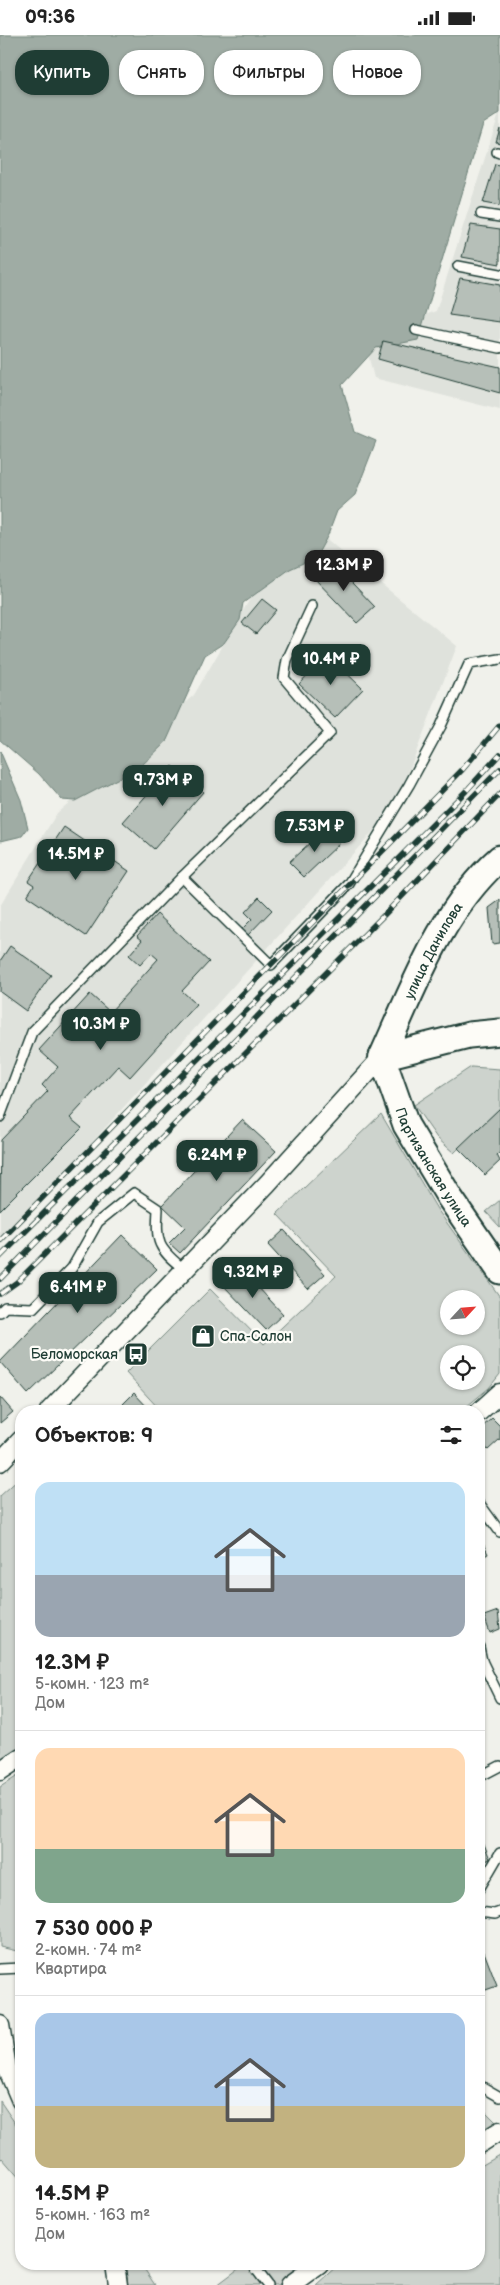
<!DOCTYPE html>
<html lang="ru">
<head>
<meta charset="utf-8">
<style>
  body { margin:0; font-family:"Balsamiq Sans",sans-serif; background:#f6f6f6; color:#222; height:100vh; display:flex; flex-direction:column; font-size:19px; white-space:nowrap }
  * { box-sizing:border-box; margin:0 }
  p { font-size:16px; color:#767676 }
  .icon { flex:none; width:28px; height:28px; fill:none; stroke:currentColor; stroke-width:2; stroke-linecap:round; stroke-linejoin:round }
  .map { position:relative; flex:1; overflow:hidden }
  .details { position:absolute; left:15px; top:1370px; width:470px; height:865px; display:flex; flex-direction:column; background:#fff; border-radius:20px; box-shadow:0 1px 4px #0004 }
  .details>* { flex:none }
  .guide { position:absolute; left:15px; top:15px; width:470px; height:45px; display:flex; gap:10px }
  .needle { width:32px; rotate:64deg }
  .controls { position:absolute; left:440px; top:1255px; display:grid; gap:10px }
  .controls a { display:grid; place-items:center; width:45px; height:45px; border-radius:50%; background:#fff; box-shadow:0 1px 4px #0004; font-size:25px }
  .price { position:absolute; translate:-50% -42px; padding:0 11px; border-radius:10px; background:#1f3d34; color:#fff; font-size:16px; line-height:32px; filter:drop-shadow(0 1px 2px #0008) }
  .price::after { content:''; position:absolute; left:50%; top:30px; width:15px; height:11px; margin-left:-8px; background:inherit; clip-path:polygon(0 0,100% 0,50% 100%) }
  .price.selected { background:#222; color:#fff }
  ul { padding:0; list-style:none }
  li { display:grid; align-content:center; gap:10px; height:265px; padding:0 20px }
  li+li { border-top:1px solid #e0e0e0 }
  li span { display:grid; place-items:center; height:155px; border-radius:15px; color:#555 }
  li>.icon { margin-inline-start:auto }
  span .icon { width:90px; height:90px; fill:#fffc; stroke-width:1 }
  li b { font-size:21px }
  h2 { display:flex; justify-content:space-between; align-items:center; height:60px; padding:0 20px; font-size:21px }
  .pill { padding:0 18px; border-radius:20px; background:#fff; box-shadow:0 1px 4px #0004; font-size:18px; line-height:45px }
  .pill.selected { background:#1f3d34; color:#fff }
  .status { display:flex; justify-content:space-between; align-items:center; height:35px; padding:0 25px; background:#fff; direction:ltr }
  .status svg { height:14px; fill:currentColor }
  .map>svg:first-child { display:block }
  .built { fill:#dfe2dc }
  .green { fill:#cdd3cd; stroke:#768880; fill-rule:evenodd }
  .water { fill:#9faca4; stroke:#6c8077 }
  .building { fill:#b6bfb8; stroke:#1f3d34 }
  .lines { fill:none; stroke-linecap:round; stroke-linejoin:round }
  .service-casing { stroke:#1f3d34; stroke-width:12 }
  .minor-casing { stroke:#1f3d34; stroke-width:21 }
  .secondary-casing { stroke:#1f3d34; stroke-width:29 }
  .service { stroke:#fdfcf7; stroke-width:9 }
  .minor { stroke:#fdfcf7; stroke-width:18 }
  .secondary { stroke:#fdfcf7; stroke-width:25 }
  .rail-casing { stroke:#1f3d34; stroke-width:5.5 }
  .rail { stroke:#fdfcf7; stroke-width:4; stroke-dasharray:11; stroke-linecap:butt }
  .labels { text-anchor:middle; dominant-baseline:central; stroke-width:4.5; stroke-linejoin:round; paint-order:stroke }
  .street-label { font-size:14px; fill:#1f3d34; stroke:#fdfcf7 }
  .poi-label { font-size:14px; fill:#1f3d34; stroke:#fdfcf7; text-anchor:start }
</style>
</head>
<body>
<div class="status"><b>09:36</b><svg viewBox="0 0 49 12"><path d="M0 12V9h3v3zM5 12V6h3v6zM10 12V3h3v9zM15 12V0h3v12zM26 1h20v11H26zM47 4h2v5h-2z"/></svg></div>
<div class="map">
<svg width="500" height="2250" viewBox="0 0 500 2250">
  <rect width="100%" height="100%" fill="#f0f1eb"/>
  <filter id="ink" filterUnits="userSpaceOnUse"><feTurbulence type="fractalNoise" baseFrequency=".02" numOctaves="2"/><feDisplacementMap in="SourceGraphic" scale="10" xChannelSelector="R" yChannelSelector="G"/><feConvolveMatrix kernelMatrix="1 2 1 2 8 2 1 2 1" color-interpolation-filters="sRGB"/></filter>
  <g filter="url(#ink)">
    <g class="built">
      <polygon points="500,76 500,375 374,343 368,319 383,296 436,276"/>
      <polygon points="324,502 457,611 395,772 0,1209 0,871 57,778 194,660 265,538"/>
    </g>
    <g class="green">
      <polygon points="471,1032 500,1034 500,1073 454,1118 437,1103 414,1070"/>
      <path d="M381,1079l56,95 63,88v77l-11,14 -28,23h-300l-35,-38 84,-84 54,55 72,-68 -59,-62zM449,1264h27v27h-27zM449,1319h27v27h-27z"/>
      <polygon points="500,1165 500,1192 486,1177"/>
      <polygon points="21,1442 21,1712 0,1727 0,1461"/>
      <polygon points="21,1739 21,1917 0,1912 0,1752"/>
      <polygon points="0,2066 21,2097 21,2145 2,2123 0,2125"/>
      <polygon points="479,2070 497,2088 479,2098"/>
      <polygon points="500,2120 500,2250 316,2250 339,2229 479,2229 479,2132"/>
      <polygon points="125,2229 141,2229 155,2250 128,2250"/>
      <polygon points="245,2229 310,2229 278,2250 217,2250"/>
    </g>
    <g class="water">
      <polygon points="0,0 500,0 500,78 483,89 418,305 376,313 342,350 355,397 376,406 355,460 337,476 328,500 316,522 290,534 243,568 240,585 224,608 205,620 166,707 140,732 75,766 62,765 39,739 0,705"/>
      <polygon points="0,716 21,765 28,793 22,801 1,806"/>
    </g>
    <g class="building">
      <polygon points="500,93 500,108 496,107"/>
      <polygon points="495,129 500,130 500,171 483,168"/>
      <polygon points="471,190 500,194 500,229 462,222"/>
      <polygon points="460,243 500,250 500,287 449,280"/>
      <polygon points="383,306 500,332 500,358 378,324"/>
      <polygon points="331,526 375,572 357,588 314,543"/>
      <polygon points="262,564 276,575 256,599 242,588"/>
      <polygon points="327,619 363,654 335,683 299,649"/>
      <polygon points="172,731 203,757 154,814 123,787"/>
      <polygon points="64,792 129,836 86,901 27,861 34,850 28,846"/>
      <polygon points="326,793 340,808 304,842 289,827"/>
      <polygon points="259,862 272,875 247,901 241,895 252,884 245,877"/>
      <polygon points="500,865 500,908 492,909 489,873"/>
      <polygon points="157,879 209,927 182,956 196,969 130,1042 118,1031 70,1083 82,1093 0,1175 1,1105 48,1056 42,1050 58,1032 39,1015 90,959 110,977 158,924 151,918 140,930 129,920 142,905 137,901"/>
      <polygon points="10,911 51,940 26,976 0,957 0,926"/>
      <polygon points="500,1073 500,1117 497,1120 500,1126 485,1140 458,1113"/>
      <polygon points="242,1085 276,1116 180,1218 169,1208 185,1192 162,1170"/>
      <polygon points="284,1195 325,1239 308,1254 268,1210"/>
      <polygon points="122,1200 157,1234 28,1359 0,1327"/>
      <polygon points="241,1234 283,1279 266,1295 223,1250"/>
      <polygon points="134,1358 151,1376 130,1376 123,1369"/>
      <polygon points="0,1362 13,1377 0,1388"/>
      <polygon points="492,1383 500,1391 500,1404 488,1415 479,1405 479,1395"/>
      <polygon points="479,1500 488,1519 479,1524"/>
      <polygon points="498,1576 500,1594 490,1598 484,1581"/>
      <polygon points="484,1809 490,1824 479,1829 479,1811"/>
      <polygon points="484,1917 497,1951 480,1957 479,1919"/>
    </g>
    <g class="lines">
      <g class="service-casing">
        <g id="service">
          <polyline points="497,117 500,118"/>
          <polyline points="481,179 500,182"/>
          <polyline points="458,231 500,239"/>
          <polyline points="416,295 500,313"/>
          <polyline points="182,842 271,930 349,849 409,750 441,691 469,629 500,624"/>
          <polyline points="0,1082 32,997 182,842 330,698 284,643 287,625 312,571"/>
          <path d="M0,1277l5,-5 28,1 39,-40 26,-46 36,-29 24,16c-2,34 -1,39 27,61"/>
          <polyline points="479,1468 500,1497"/>
          <polyline points="479,1612 482,1626 479,1628"/>
          <polyline points="482,1626 500,1663"/>
          <polyline points="479,1742 500,1731"/>
          <polyline points="479,1854 500,1818"/>
          <polyline points="479,1877 495,1879 500,1877"/>
          <polyline points="0,1934 21,1933"/>
          <polyline points="479,2050 500,2062"/>
          <polyline points="252,2229 268,2250"/>
        </g>
      </g>
      <g class="minor-casing">
        <g id="minor">
          <polyline points="49,1376 267,1149 382,1022"/>
          <polyline points="479,1377 500,1358"/>
          <polyline points="0,1427 21,1405"/>
          <polyline points="0,1736 21,1722"/>
          <polyline points="0,1990 7,2033 21,2066"/>
          <polyline points="479,2109 500,2096"/>
          <polyline points="115,2229 118,2250"/>
          <polyline points="290,2250 319,2229"/>
        </g>
      </g>
      <g class="secondary-casing">
        <g id="secondary">
          <path id="s1" d="M382,1022l24,68 44,73 50,73"/>
          <path id="s2" d="M382,1022c32,-70 59,-147 118,-199"/>
          <polyline points="382,1022 469,1000 500,997"/>
        </g>
      </g>
      <use href="#service" class="service"/>
      <use href="#minor" class="minor"/>
      <use href="#secondary" class="secondary"/>
      <g class="rail-casing">
        <g id="rail">
          <polyline points="0,1206 463,734 500,690"/>
          <polyline points="0,1222 466,756 500,719"/>
          <polyline points="0,1244 500,734"/>
          <polyline points="0,1259 17,1247 386,878 500,759"/>
        </g>
      </g>
      <use href="#rail" class="rail"/>
    </g>
  </g>
  <defs>
    <g id="shop-square" transform="scale(1.25)"><rect x="-9" y="-9" width="18" height="18" rx="4" fill="#1f3d34" stroke="#fdfcf7"/><path d="M-5-2.5h2.3a2.7 3.5 0 0 1 5.4 0H5L5.5 6h-11ZM-1.5-2.5h3a1.5 2.3 0 0 0-3 0Z" fill="#fff"/></g>
    <g id="bus-square" transform="scale(1.25)"><rect x="-9" y="-9" width="18" height="18" rx="4" fill="#1f3d34" stroke="#fdfcf7"/><path d="M-5-6H5V4H4V6H2V4H-2V6H-4V4H-5ZM-3.5-4V0h7V-4ZM-3.5 1.2v1.5H-2V1.2ZM2 1.2v1.5H3.5V1.2Z" fill="#fff"/></g>
  </defs>
  <g fill-rule="evenodd">
    <use href="#shop-square" x="203" y="1301"/>
    <use href="#bus-square" x="136" y="1319"/>
  </g>
  <g class="labels">
    <g class="street-label">
      <text stroke="none"><textPath href="#s2" startOffset="118">улица Данилова</textPath></text>
      <text stroke="none"><textPath href="#s1" startOffset="122">Партизанская улица</textPath></text>
    </g>
    <g class="poi-label">
      <text x="220" y="1301">Спа-Салон</text>
      <text x="118" y="1319" text-anchor="end">Беломорская</text>
    </g>
  </g>
</svg>
<div class="controls">
<a><svg class="needle" viewBox="-14 -14 28 28"><path d="M0-13l5 13h-10z" fill="#e53935"/><path d="M0 13l5-13h-10z" fill="#767676"/></svg></a>
<a><svg class="icon" aria-label="locate" viewBox="0 0 24 24"><circle cx="12" cy="12" r="6"/><path d="M12 2v4M12 18v4M2 12h4M18 12h4"/></svg></a>
</div>
<b class="price selected" style="left:344px;top:557px">12.3M ₽</b>
<b class="price" style="left:331px;top:651px">10.4M ₽</b>
<b class="price" style="left:163px;top:772px">9.73M ₽</b>
<b class="price" style="left:315px;top:818px">7.53M ₽</b>
<b class="price" style="left:76px;top:846px">14.5M ₽</b>
<b class="price" style="left:101px;top:1016px">10.3M ₽</b>
<b class="price" style="left:217px;top:1147px">6.24M ₽</b>
<b class="price" style="left:253px;top:1264px">9.32M ₽</b>
<b class="price" style="left:78px;top:1279px">6.41M ₽</b>
<div class="guide">
<a class="pill selected">Купить</a>
<a class="pill">Снять</a>
<a class="pill">Фильтры</a>
<a class="pill">Новое</a>
</div>
<section class="details">
<h2>Объектов: 9<svg class="icon" aria-label="filters" viewBox="0 0 24 24"><path d="M4 7h16M4 17h16"/><circle cx="9" cy="7" r="2"/><circle cx="15" cy="17" r="2"/></svg></h2>
<ul>
<li><span style="background:linear-gradient(#bfe0f5 60%,#9aa5b1 0)"><svg class="icon" aria-label="home" viewBox="0 0 24 24"><path d="M3 11l9-7 9 7M6 9v11h12V9"/></svg></span><div><b>12.3M ₽</b><p>5-комн. · 123 m²</p><p>Дом</p></div></li>
<li><span style="background:linear-gradient(#ffd9b3 65%,#7fa58c 0)"><svg class="icon" aria-label="home" viewBox="0 0 24 24"><path d="M3 11l9-7 9 7M6 9v11h12V9"/></svg></span><div><b>7 530 000 ₽</b><p>2-комн. · 74 m²</p><p>Квартира</p></div></li>
<li><span style="background:linear-gradient(#a9c7e8 60%,#c2b280 0)"><svg class="icon" aria-label="home" viewBox="0 0 24 24"><path d="M3 11l9-7 9 7M6 9v11h12V9"/></svg></span><div><b>14.5M ₽</b><p>5-комн. · 163 m²</p><p>Дом</p></div></li>
</ul>
</section>
</div>
</body>
</html>
